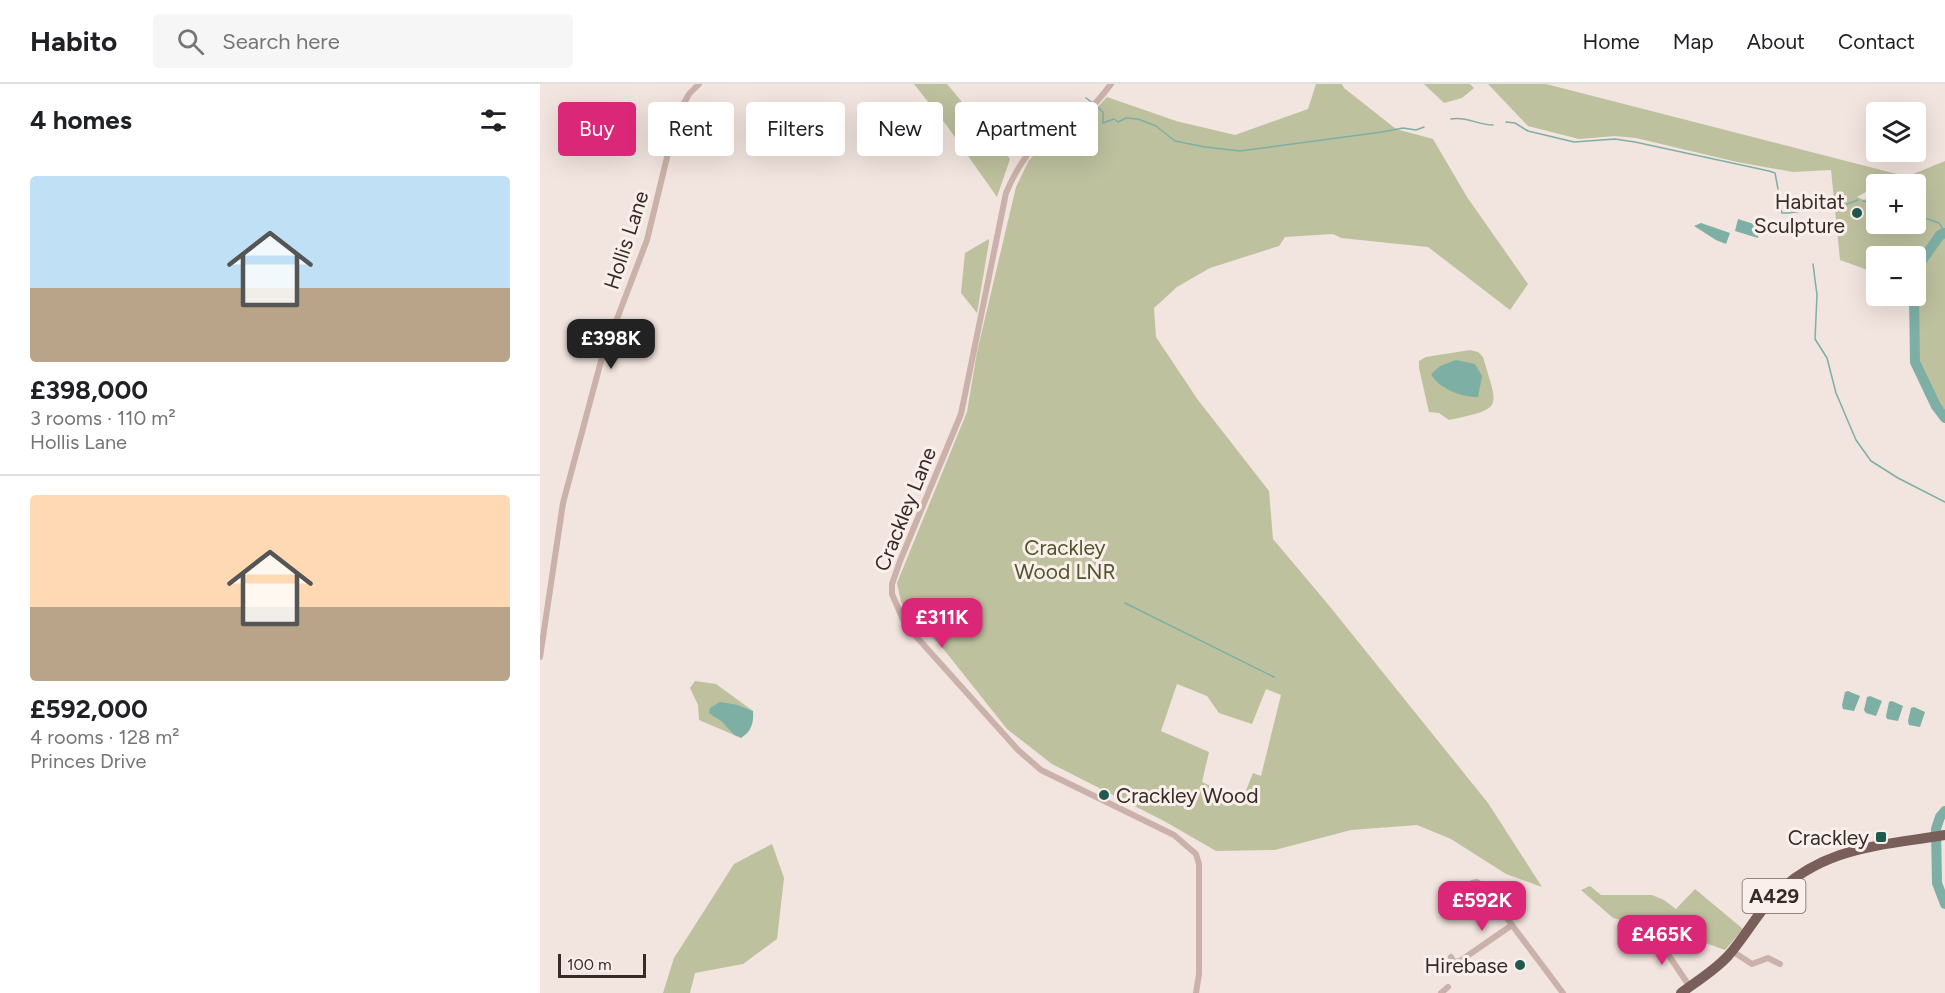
<!DOCTYPE html>
<html lang="en">
<head>
<meta charset="utf-8">
<style>
  body { margin:0; font-family:Figtree,sans-serif; background:#f6f6f6; color:#202124; height:100vh; display:flex; flex-direction:column; font-size:22px; white-space:nowrap }
  * { box-sizing:border-box; margin:0 }
  p { font-size:20px; color:#757577 }
  .icon { flex:none; width:33px; height:33px; fill:none; stroke:currentColor; stroke-width:2; stroke-linecap:round; stroke-linejoin:round }
  .map { position:relative; flex:1; overflow:hidden }
  .drawer { display:flex; flex-direction:column; background:#fff; width:540px }
  .drawer>* { flex:none }
  .top-card { position:absolute; left:18px; top:18px; width:570px; height:54px; display:flex; gap:12px }
  .fabs { position:absolute; left:1326px; top:18px; display:grid; gap:12px }
  .fabs a { display:grid; place-items:center; width:60px; height:60px; border-radius:6px; background:#fff; box-shadow:0 6px 24px #0002; font-size:30px }
  .scale { position:absolute; left:18px; bottom:15px; width:88px; box-sizing:border-box; padding-left:6px; border:3px solid #382a29; border-top:0; font-size:16px; line-height:21px; white-space:nowrap; color:#382a29; -webkit-text-stroke:4px #faefea; paint-order:stroke }
  .price { position:absolute; translate:-50% -51px; padding:0 14px; border-radius:12px; background:#db2777; color:#fff; font-size:20px; line-height:39px; filter:drop-shadow(0 2px 3px #0008) }
  .price::after { content:''; position:absolute; left:50%; top:36px; width:18px; height:14px; margin-left:-9px; background:inherit; clip-path:polygon(0 0,100% 0,50% 100%) }
  .price.on { background:#222; color:#fff }
  ul { padding:0; list-style:none }
  li { display:grid; align-content:center; gap:12px; height:318px; padding:0 30px }
  li+li { border-top:2px solid #e0e0e0 }
  li span { display:grid; place-items:center; height:186px; border-radius:6px; color:#555 }
  li>.icon { margin-inline-start:auto }
  span .icon { width:108px; height:108px; fill:#fffc; stroke-width:1 }
  li b { font-size:26px }
  h2 { display:flex; justify-content:space-between; align-items:center; height:72px; padding:0 30px; font-size:26px }
  .chip { padding:0 21px; border-radius:6px; background:#fff; box-shadow:0 6px 24px #0002; font-size:21px; line-height:54px }
  .chip.on { background:#db2777; color:#fff }
  header { display:flex; align-items:center; gap:36px; box-sizing:border-box; height:84px; padding:0 30px; background:#fff; border-bottom:2px solid #e0e0e0 }
  header strong { font-size:28px }
  nav { display:flex; gap:33px; margin-inline-start:auto; font-size:21px }
  .search { width:420px; height:54px; background:#f6f6f6; display:flex; align-items:center; gap:15px; box-sizing:border-box; padding:0 21px; border-radius:6px; color:#757577; font-size:22px }
  main { display:flex; flex:1; min-height:0 }
  .map>svg:first-child { display:block }
  .green { fill:#bdc19e; fill-rule:evenodd }
  .water { fill:#7dafa5 }
  .lines { fill:none; stroke-linecap:round; stroke-linejoin:round }
  .stream { stroke:#7dafa5; stroke-width:1.5 }
  .river { stroke:#7dafa5; stroke-width:10 }
  .minor { stroke:#cab1a9; stroke-width:6 }
  .primary { stroke:#795e5a; stroke-width:10 }
  .poi-dot { fill:#1f594f; stroke:#faefea; stroke-width:2 }
  .labels { text-anchor:middle; dominant-baseline:central; stroke-width:6; stroke-linejoin:round; paint-order:stroke }
  .shield { fill:#faefea; stroke:#726563; stroke-width:1.5 }
  .shield-label { font-size:20px; font-weight:bold; fill:#382a29 }
  .poi-label { font-size:21px; fill:#382a29; stroke:#faefea; text-anchor:end }
  .street-label { font-size:21px; fill:#382a29; stroke:#faefea }
  .park-label { font-size:21px; fill:#50552d; stroke:#faefea }
</style>
</head>
<body>
<header>
<strong>Habito</strong>
<div class="search"><svg class="icon" aria-label="search" viewBox="0 0 24 24"><circle cx="10" cy="10" r="6"/><path d="M15 15l6 6"/></svg>Search here</div>
<nav><a>Home</a><a>Map</a><a>About</a><a>Contact</a></nav>
</header>
<main>
<section class="drawer">
<h2>4 homes<svg class="icon" aria-label="filters" viewBox="0 0 24 24"><path d="M4 7h16M4 17h16"/><circle cx="9" cy="7" r="2"/><circle cx="15" cy="17" r="2"/></svg></h2>
<ul>
<li><span style="background:linear-gradient(#bfe0f5 60%,#b9a48a 0)"><svg class="icon" aria-label="home" viewBox="0 0 24 24"><path d="M3 11l9-7 9 7M6 9v11h12V9"/></svg></span><div><b>£398,000</b><p>3 rooms · 110 m²</p><p>Hollis Lane</p></div></li>
<li><span style="background:linear-gradient(#ffd9b3 60%,#b9a48a 0)"><svg class="icon" aria-label="home" viewBox="0 0 24 24"><path d="M3 11l9-7 9 7M6 9v11h12V9"/></svg></span><div><b>£592,000</b><p>4 rooms · 128 m²</p><p>Princes Drive</p></div></li>
</ul>
</section>
<div class="map">
<svg width="1405" height="909" viewBox="0 0 1405 909">
  <rect width="100%" height="100%" fill="#f2e4de"/>
  <g class="green">
    <polygon points="374,0 407,0 470,75 457,113 407,42"/>
    <path d="M776,0h26l2,4 52,41 37,10 34,58 61,87 -18,26 -82,-63 -87,-9 -8,-4 -48,3 -6,9 -69,22 -33,19 -23,21 2,29 42,63 71,91 4,48 54,64 161,200 54,84 -36,-13 -55,-35 -34,-14 -66,5 -76,20 -59,1 -52,-30 -112,-57 -45,-35 -62,-78 -44,-49 -4,-19 70,-171 10,-60 39,-165 13,-27 22,-21 38,-23 18,-19 69,24 59,14 73,-26zM637,600l30,12 12,17 33,11 14,-35 15,6 -20,81 -8,-3 -11,28 -40,-19 7,-30 -48,-21z"/>
    <polygon points="884,0 930,0 934,4 922,14 904,19"/>
    <polygon points="948,0 1006,0 1357,90 1317,113 1324,116 1336,107 1336,140 1376,140 1376,100 1349,100 1405,77 1405,334 1396,322 1375,278 1376,172 1336,172 1336,189 1300,176 1291,86 1253,88 1197,78 1096,54 1075,52 1039,55 988,42"/>
    <polygon points="449,155 449,158 437,229 421,209 425,169"/>
    <path d="M930,266l8,2 5,5c15,52 22,51 -34,63l-10,-7 -10,-1 -10,-44v-7l7,-4z"/>
    <polygon points="155,597 176,600 213,627 198,621 176,634 182,638 194,651 159,636 158,621 150,604"/>
    <polygon points="232,760 244,794 237,855 203,880 155,889 150,909 123,909 134,874 194,780"/>
    <polygon points="1050,802 1061,811 1112,811 1124,816 1136,825 1155,805 1203,845 1185,866 1146,852 1073,834 1041,806"/>
  </g>
  <g class="water">
    <polygon points="1198,135 1220,142 1218,154 1195,147"/>
    <polygon points="1161,139 1190,149 1186,160 1176,156 1154,142"/>
    <path d="M916,276l19,4 7,12 -4,21c-17,0 -39,-8 -47,-23l9,-8z"/>
    <polygon points="1308,607 1320,612 1314,627 1303,625 1302,621 1305,608"/>
    <polygon points="1330,612 1342,617 1336,632 1326,629 1324,626 1327,613"/>
    <polygon points="1352,617 1363,622 1358,637 1347,635 1346,632 1349,618"/>
    <path d="M180,618l18,3 15,6c1,12 -2,21 -12,27l-7,-3 -12,-13 -13,-9 1,-5z"/>
    <polygon points="1374,623 1385,628 1380,643 1369,641 1368,637 1371,624"/>
  </g>
  <g class="lines">
    <g class="stream">
      <polyline points="546,14 553,19"/>
      <polyline points="556,22 563,28 563,39 574,35 578,38 586,34 598,35 616,42 635,57 665,63 700,67 842,48 863,44 876,46 884,43"/>
      <path d="M911,35c15,-3 27,6 42,6"/>
      <polyline points="966,38 975,39 988,47 1034,58 1075,55 1095,58 1229,87 1235,89 1238,105"/>
      <polyline points="1323,117 1336,120"/>
      <polyline points="1239,120 1242,129 1248,129 1305,121 1318,116"/>
      <polyline points="1376,131 1399,139 1405,148"/>
      <polyline points="1273,180 1277,211 1275,255 1287,274 1296,309 1316,356 1331,377 1358,394 1405,418"/>
      <polyline points="585,519 734,593"/>
    </g>
    <g class="river">
      <polyline points="1376,185 1400,151 1405,149"/>
      <polyline points="1374,212 1375,278 1396,322 1405,334"/>
      <polyline points="1405,727 1400,733 1396,745 1397,799 1405,820"/>
    </g>
    <g class="minor">
      <path d="M571,0c-11,15 -24,30 -40,39 -8,5 -18,7 -25,13 -19,14 -31,36 -40,57l-45,221 -61,147 -8,23v10l13,30 113,126 23,20 133,65 22,19 3,10v110l-3,19"/>
      <polyline points="0,573 23,419 61,277 107,156 137,32 149,10 159,0"/>
      <polyline points="932,799 937,798 942,801 1023,909"/>
      <polyline points="1113,848 1150,903"/>
      <polyline points="1192,867 1212,880 1228,874 1240,880"/>
      <polyline points="911,873 914,878 920,877 972,841"/>
      <polyline points="901,909 908,903"/>
    </g>
    <path class="primary" d="M1141,909c16,-12 33,-22 47,-37 16,-18 28,-40 44,-58 50,-52 108,-52 173,-63"/>
  </g>
  <g class="poi-dot">
    <circle cx="1317" cy="129" r="6"/>
    <circle cx="564" cy="711" r="6"/>
    <rect x="1335" y="747" width="12" height="12" rx="3"/>
    <circle cx="980" cy="881" r="6"/>
  </g>
  <g class="labels">
    <rect class="shield" x="1202.5" y="795" width="63" height="34" rx="4.5"/>
    <g class="shield-label">
      <text x="1234" y="812">A429</text>
    </g>
    <g class="poi-label">
      <text x="1305" y="117">Habitat<tspan x="1305" dy="24">Sculpture</tspan></text>
      <text x="576" y="711" text-anchor="start">Crackley Wood</text>
      <text x="1329" y="753">Crackley</text>
      <text x="968" y="881">Hirebase</text>
    </g>
    <g class="street-label">
      <text transform="translate(86 156) rotate(-72)">Hollis Lane</text>
      <text transform="translate(365 425) rotate(-68)">Crackley Lane</text>
    </g>
    <g class="park-label">
      <text x="525" y="463">Crackley<tspan x="525" dy="24">Wood LNR</tspan></text>
    </g>
  </g>
</svg>
<div class="fabs">
<a><svg class="icon" aria-label="layers" viewBox="0 0 24 24"><path d="M12 4l9 5-9 5-9-5zM3 14l9 5 9-5"/></svg></a>
<a>+</a>
<a>−</a>
</div>
<div class="scale">100 m</div>
<b class="price on" style="left:71px;top:286px">£398K</b>
<b class="price" style="left:402px;top:565px">£311K</b>
<b class="price" style="left:942px;top:848px">£592K</b>
<b class="price" style="left:1122px;top:882px">£465K</b>
<div class="top-card">
<a class="chip on">Buy</a>
<a class="chip">Rent</a>
<a class="chip">Filters</a>
<a class="chip">New</a>
<a class="chip">Apartment</a>
</div>
</div>
</main>
</body>
</html>
